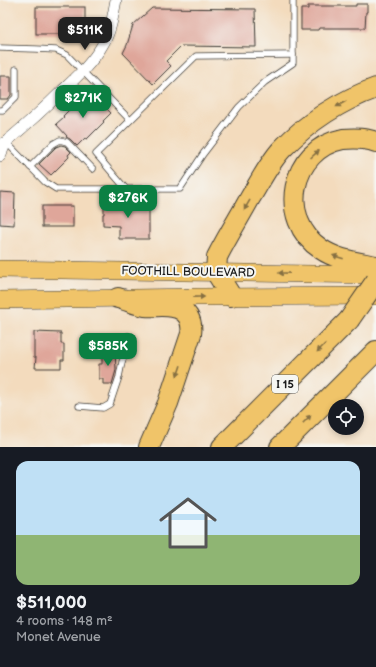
<!DOCTYPE html>
<html lang="en">
<head>
<meta charset="utf-8">
<style>
  body { margin:0; font-family:"Balsamiq Sans",sans-serif; background:#20242c; color:#f1f3f6; height:100vh; display:flex; flex-direction:column; font-size:15px; white-space:nowrap }
  * { box-sizing:border-box; margin:0 }
  p { font-size:13px; color:#9ea1a6 }
  .icon { flex:none; width:22px; height:22px; fill:none; stroke:currentColor; stroke-width:2; stroke-linecap:round; stroke-linejoin:round }
  .map { position:relative; height:447px; overflow:hidden }
  .panel { display:flex; flex-direction:column; background:#171b24; flex:1 }
  .panel>* { flex:none }
  .buttons { position:absolute; left:328px; top:399px; display:grid; gap:8px }
  .buttons a { display:grid; place-items:center; width:36px; height:36px; border-radius:50%; background:#171b24; box-shadow:0 2px 6px #0003; font-size:20px }
  .price { position:absolute; translate:-50% -34px; padding:0 9px; border-radius:8px; background:#0b8043; color:#fff; font-size:13px; line-height:26px; filter:drop-shadow(0 1px 2px #0008) }
  .price::after { content:''; position:absolute; left:50%; top:24px; width:12px; height:9px; margin-left:-6px; background:inherit; clip-path:polygon(0 0,100% 0,50% 100%) }
  .price.current { background:#222; color:#fff }
  ul { padding:0; list-style:none }
  li { display:grid; align-content:center; gap:8px; height:212px; padding:0 16px }
  li span { display:grid; place-items:center; height:124px; border-radius:12px; color:#555 }
  li>.icon { margin-inline-start:auto }
  span .icon { width:72px; height:72px; fill:#fffc; stroke-width:1 }
  li b { font-size:17px }
  .map>svg:first-child { display:block }
  .building { fill:#dfa69a }
  .lines { fill:none; stroke-linecap:round; stroke-linejoin:round }
  .lane-casing { stroke:#3c3934; stroke-width:7 }
  .street-casing { stroke:#3c3934; stroke-width:12 }
  .primary-casing { stroke:#3c3934; stroke-width:18 }
  .highway-casing { stroke:#3c3934; stroke-width:22 }
  .lane { stroke:#fff; stroke-width:5.5 }
  .street { stroke:#fff; stroke-width:11 }
  .primary { stroke:#f0c469; stroke-width:17 }
  .highway { stroke:#f0c469; stroke-width:20 }
  .highway-bridge-casing { stroke:#3c3934; stroke-width:22; stroke-linecap:butt }
  .highway-bridge { stroke:#f0c469; stroke-width:20 }
  .oneway { fill:#867042 }
  .labels { text-anchor:middle; dominant-baseline:central; stroke-width:4; stroke-linejoin:round; paint-order:stroke }
  .shield { fill:#f6f6f2; stroke:#5d5d5c; stroke-width:1 }
  .shield-label { font-size:11px; font-weight:bold; fill:#1c1c1c }
  .street-label { font-size:12px; fill:#1c1c1c; stroke:#f6f6f2 }
</style>
</head>
<body>
<div class="map">
<svg width="376" height="447" viewBox="0 0 376 447">
  <rect width="100%" height="100%" fill="#f6f6f2"/>
  <filter id="ink" filterUnits="userSpaceOnUse"><feTurbulence type="fractalNoise" baseFrequency=".025" numOctaves="2"/><feDisplacementMap in="SourceGraphic" scale="8" xChannelSelector="R" yChannelSelector="G"/><feConvolveMatrix kernelMatrix="1 2 1 2 8 2 1 2 1" color-interpolation-filters="sRGB"/></filter>
  <filter id="wash" filterUnits="userSpaceOnUse"><feTurbulence type="fractalNoise" baseFrequency=".012" numOctaves="4" result="noise"/><feDisplacementMap in="SourceGraphic" scale="16" xChannelSelector="R" yChannelSelector="G"/><feGaussianBlur stdDeviation="0.9" result="paint"/><feColorMatrix in="noise" values="0 0 0 0 0 0 0 0 0 0 0 0 0 0 0 0 0 1.4 0 .05"/><feComposite in="paint" operator="in"/></filter>
  <g filter="url(#wash)">
    <rect width="100%" height="100%" fill="#f3dbbd"/>
    <g id="blocks">
      <g class="building">
        <polygon points="356,4 367,4 367,12 366,12 365,28 319,28 318,30 301,30 301,9 308,9 308,6 356,6"/>
        <rect x="36" y="7" width="49" height="27"/>
        <polygon points="152,8 255,9 256,47 181,46 166,61 171,66 153,84 123,53 127,45 133,25"/>
        <polygon points="0,76 11,76 11,95 8,99 0,99"/>
        <polygon points="89,92 111,113 103,121 104,122 87,139 85,138 77,146 70,139 66,137 67,136 56,124 64,117 63,116 81,98 82,99"/>
        <polygon points="61,145 65,146 71,152 68,155 69,157 51,175 39,164 56,147"/>
        <polygon points="0,192 15,193 14,225 0,224"/>
        <polygon points="104,199 116,199 116,205 149,205 149,239 119,239 119,226 103,225 103,214 104,214"/>
        <rect x="42" y="206" width="31" height="21"/>
        <polygon points="34,332 61,333 61,344 64,344 64,360 61,360 61,368 35,368 36,357 34,357"/>
        <polygon points="102,351 115,351 116,370 112,384 103,384 103,379 99,379 99,364 102,364"/>
      </g>
    </g>
  </g>
  <g filter="url(#ink)">
    <use href="#blocks" fill-opacity="0" stroke="#3c3934" stroke-width="1"/>
    <g class="lines">
      <g class="lane-casing">
        <g id="lane">
          <polyline points="0,48 36,49 56,50 67,55 130,120"/>
          <polyline points="0,110 3,110 16,97 16,69"/>
          <polyline points="6,142 45,182 56,189 180,189 203,154 239,107 265,82 293,63 293,0"/>
          <polyline points="30,167 53,144 60,140 67,142 93,169"/>
          <polyline points="126,189 96,154 196,56 293,55"/>
          <polyline points="79,406 103,408 110,404 119,377 122,362 128,345 128,336"/>
        </g>
      </g>
      <g class="street-casing">
        <g id="street">
          <path d="M0,145l6,-3c20,-17 39,-34 57,-52 15,-14 30,-28 40,-46 8,-13 10,-29 13,-44"/>
          <polyline points="0,156 6,142"/>
        </g>
      </g>
      <g class="primary-casing">
        <g id="primary">
          <polyline points="0,269 376,275"/>
          <polyline points="0,300 199,297 376,296"/>
        </g>
      </g>
      <g class="highway-casing">
        <g id="highway">
          <path d="M376,142c-10,-4 -22,-4 -33,-3 -53,10 -66,81 -22,110 16,11 36,13 55,17"/>
          <path d="M231,296l-15,-24 1,-15c10,-20 22,-39 33,-59 10,-16 19,-35 32,-49 26,-27 58,-48 94,-61"/>
          <path d="M118,298c9,2 18,7 27,8 9,1 19,-1 28,1 14,2 20,14 18,27l-23,69 -19,44"/>
          <polyline points="222,447 349,320"/>
          <polyline points="280,447 376,351"/>
        </g>
      </g>
      <use href="#lane" class="lane"/>
      <use href="#street" class="street"/>
      <use href="#primary" class="primary"/>
      <use href="#highway" class="highway"/>
      <g class="highway-bridge-casing">
        <polyline id="highway-bridge" points="349,320 376,281"/>
      </g>
      <use href="#highway-bridge" class="highway-bridge"/>
    </g>
    <defs><path id="oneway-solid" d="M-6-.8H1V-3.2L6.5 0L1 3.2V.8H-6Z"/></defs>
    <g class="oneway">
      <use href="#oneway-solid" transform="translate(341 104) rotate(151)"/>
      <use href="#oneway-solid" transform="translate(315 154) rotate(-42)"/>
      <use href="#oneway-solid" transform="translate(247 205) rotate(120)"/>
      <use href="#oneway-solid" transform="translate(338 257) rotate(-162)"/>
      <use href="#oneway-solid" transform="translate(284 273) rotate(-179)"/>
      <use href="#oneway-solid" transform="translate(199 297) rotate(-1)"/>
      <use href="#oneway-solid" transform="translate(321 348) rotate(135)"/>
      <use href="#oneway-solid" transform="translate(179 371) rotate(109)"/>
      <use href="#oneway-solid" transform="translate(307 419) rotate(-45)"/>
    </g>
  </g>
  <g class="labels">
    <rect class="shield" x="272" y="375" width="26" height="18" rx="3"/>
    <g class="shield-label">
      <text x="285" y="384">I 15</text>
    </g>
    <g class="street-label">
      <text transform="translate(188 272) rotate(1)">FOOTHILL BOULEVARD</text>
    </g>
  </g>
</svg>
<div class="buttons">
<a><svg class="icon" aria-label="locate" viewBox="0 0 24 24"><circle cx="12" cy="12" r="6"/><path d="M12 2v4M12 18v4M2 12h4M18 12h4"/></svg></a>
</div>
<b class="price current" style="left:85px;top:51px">$511K</b>
<b class="price" style="left:83px;top:119px">$271K</b>
<b class="price" style="left:128px;top:219px">$276K</b>
<b class="price" style="left:108px;top:367px">$585K</b>
</div>
<section class="panel">
<ul>
<li><span style="background:linear-gradient(#bfe0f5 60%,#8fb573 0)"><svg class="icon" aria-label="home" viewBox="0 0 24 24"><path d="M3 11l9-7 9 7M6 9v11h12V9"/></svg></span><div><b>$511,000</b><p>4 rooms · 148 m²</p><p>Monet Avenue</p></div></li>
</ul>
</section>
</body>
</html>
